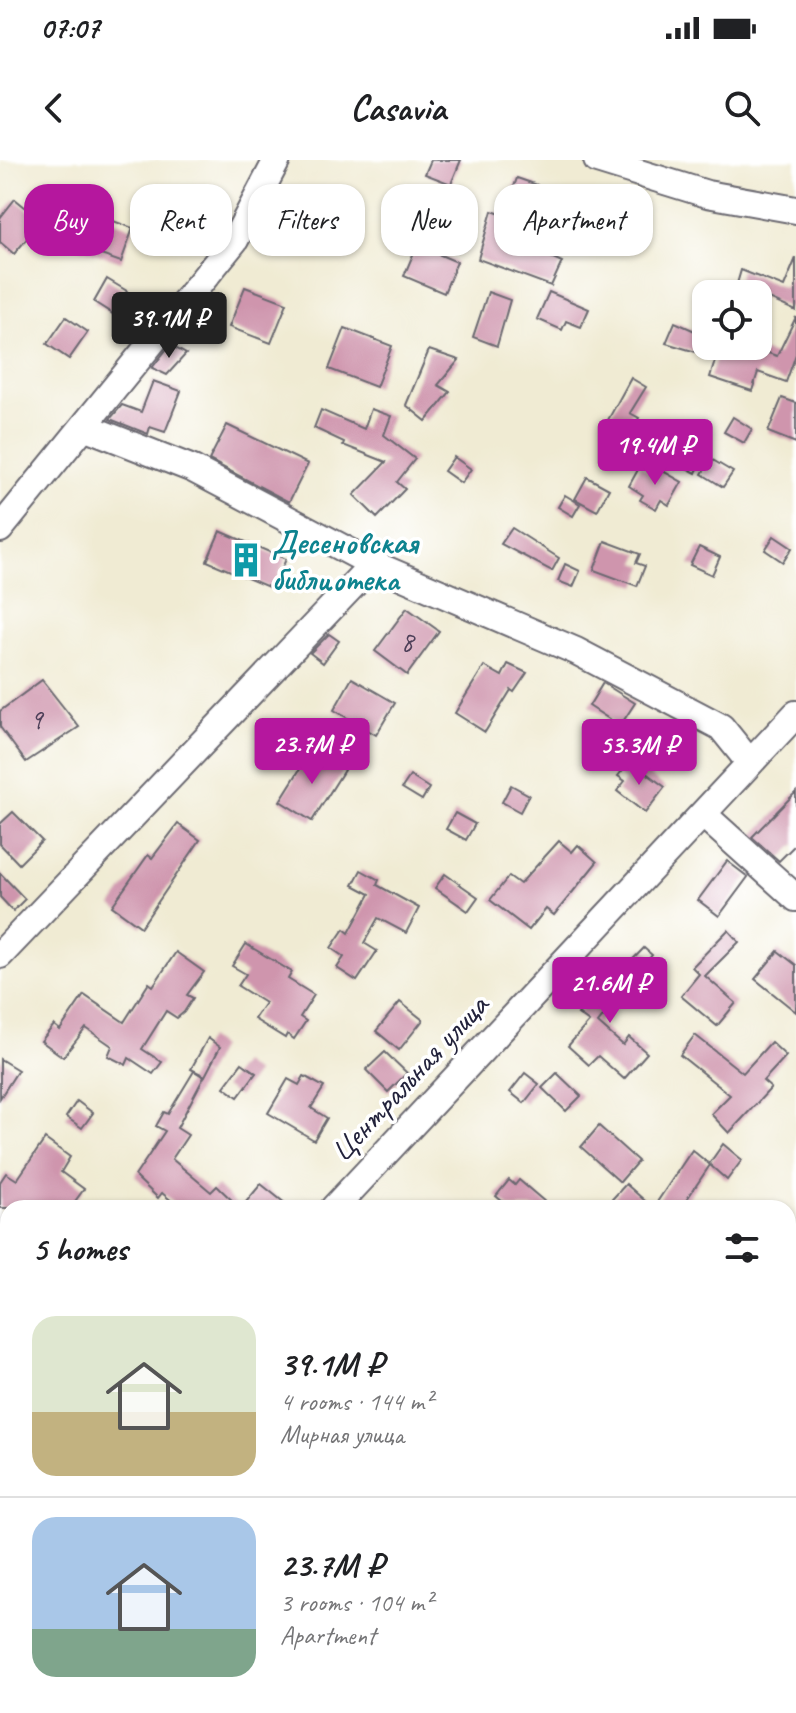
<!DOCTYPE html>
<html lang="en">
<head>
<meta charset="utf-8">
<style>
  body { margin:0; font-family:Caveat,sans-serif; background:#f2f2f2; color:#202124; height:100vh; display:flex; flex-direction:column; font-size:30px; white-space:nowrap }
  * { box-sizing:border-box; margin:0 }
  p { font-size:26px; color:#757577 }
  .icon { flex:none; width:44px; height:44px; fill:none; stroke:currentColor; stroke-width:2; stroke-linecap:round; stroke-linejoin:round }
  .map { position:relative; flex:1; overflow:hidden }
  .drawer { position:absolute; left:0px; top:1040px; width:796px; height:514px; display:flex; flex-direction:column; background:#fff; border-radius:24px 24px 0 0; box-shadow:0 2px 6px #0004 }
  .drawer>* { flex:none }
  .hud { position:absolute; left:24px; top:24px; width:748px; height:72px; display:flex; gap:16px }
  .buttons { position:absolute; left:692px; top:120px; display:grid; gap:16px }
  .buttons a { display:grid; place-items:center; width:80px; height:80px; border-radius:16px; background:#fff; box-shadow:0 2px 6px #0004; font-size:40px }
  .price { position:absolute; translate:-50% -68px; padding:0 18px; border-radius:8px; background:#b5179e; color:#fff; font-size:26px; line-height:52px; filter:drop-shadow(0 2px 4px #0008) }
  .price::after { content:''; position:absolute; left:50%; top:48px; width:24px; height:18px; margin-left:-12px; background:inherit; clip-path:polygon(0 0,100% 0,50% 100%) }
  .price.on { background:#222; color:#fff }
  ul { padding:0; list-style:none }
  li { display:flex; align-items:center; gap:24px; height:200px; padding:0 32px }
  li+li { border-top:2px solid #e0e0e0 }
  li span { display:grid; place-items:center; flex:none; width:224px; height:160px; border-radius:24px; color:#555 }
  li>.icon { margin-inline-start:auto }
  span .icon { width:96px; height:96px; fill:#fffc; stroke-width:1 }
  li b { font-size:34px }
  h2 { display:flex; justify-content:space-between; align-items:center; height:96px; padding:0 32px; font-size:34px }
  .chip { padding:0 28px; border-radius:24px; background:#fff; box-shadow:0 2px 6px #0004; font-size:28px; line-height:72px }
  .chip.on { background:#b5179e; color:#fff }
  .status { display:flex; justify-content:space-between; align-items:center; height:56px; padding:0 40px; background:#fff; direction:ltr }
  .status svg { height:22px; fill:currentColor }
  header { display:flex; justify-content:space-between; align-items:center; height:104px; padding:0 32px; background:#fff; font-size:36px; font-weight:700 }
  .map>svg:first-child { display:block }
  .building { fill:#cf95ad }
  .lines { fill:none; stroke-linecap:round; stroke-linejoin:round }
  .minor-casing { stroke:#6a6870; stroke-width:30 }
  .highway-casing { stroke:#6a6870; stroke-width:40 }
  .minor { stroke:#fff; stroke-width:26 }
  .highway { stroke:#fbbb8c; stroke-width:36 }
  .labels { text-anchor:middle; dominant-baseline:central; stroke-width:7; stroke-linejoin:round; paint-order:stroke }
  .number-label { font-size:28px; fill:#4d3f58 }
  .culture-label { font-size:32px; font-weight:bold; fill:#0d838f; stroke:#fff; text-anchor:start }
  .street-label { font-size:32px; fill:#22223b; stroke:#fff }
</style>
</head>
<body>
<div class="status"><b>07:07</b><svg viewBox="0 0 49 12"><path d="M0 12V9h3v3zM5 12V6h3v6zM10 12V3h3v9zM15 12V0h3v12zM26 1h20v11H26zM47 4h2v5h-2z"/></svg></div>
<header><svg class="icon" aria-label="back" viewBox="0 0 24 24"><path d="M15 5l-7 7 7 7"/></svg>Casavia<svg class="icon" aria-label="search" viewBox="0 0 24 24"><circle cx="10" cy="10" r="6"/><path d="M15 15l6 6"/></svg></header>
<div class="map">
<svg width="796" height="1553" viewBox="0 0 796 1553">
  <rect width="100%" height="100%" fill="#fff"/>
  <filter id="ink" filterUnits="userSpaceOnUse"><feTurbulence type="fractalNoise" baseFrequency=".0125" numOctaves="2"/><feDisplacementMap in="SourceGraphic" scale="16" xChannelSelector="R" yChannelSelector="G"/><feConvolveMatrix kernelMatrix="1 2 1 2 8 2 1 2 1" color-interpolation-filters="sRGB"/></filter>
  <filter id="wash" filterUnits="userSpaceOnUse"><feTurbulence type="fractalNoise" baseFrequency=".006" numOctaves="4" result="noise"/><feDisplacementMap in="SourceGraphic" scale="32" xChannelSelector="R" yChannelSelector="G"/><feGaussianBlur stdDeviation="1.8" result="paint"/><feColorMatrix in="noise" values="0 0 0 0 0 0 0 0 0 0 0 0 0 0 0 0 0 1.4 0 .05"/><feComposite in="paint" operator="in"/></filter>
  <g filter="url(#wash)">
    <rect width="100%" height="100%" fill="#f0ebd3"/>
    <g id="blocks">
      <g class="building">
        <polygon points="431,0 461,0 451,24 425,14"/>
        <polygon points="517,18 537,25 534,36 571,51 565,64 532,50 522,84 562,102 551,126 478,99 492,51 504,55"/>
        <polygon points="176,31 204,43 196,62 168,50"/>
        <polygon points="593,35 619,45 607,76 581,66"/>
        <polygon points="15,39 42,61 14,94 0,82 0,58"/>
        <polygon points="345,52 358,57 349,84 335,79"/>
        <polygon points="99,56 133,68 121,102 69,84 77,62 95,68"/>
        <polygon points="417,85 457,102 444,133 404,116"/>
        <polygon points="796,98 796,151 758,134 734,134 741,110 784,127"/>
        <polygon points="107,119 127,131 113,154 94,142"/>
        <polygon points="245,127 287,143 271,183 229,167"/>
        <polygon points="488,132 510,140 497,186 473,177"/>
        <polygon points="549,132 589,149 581,167 566,161 562,170 537,159"/>
        <polygon points="66,157 88,172 69,199 47,184"/>
        <polygon points="796,157 796,194 786,222 758,212 752,231 710,217 716,198 666,183 675,162 706,176 706,186 747,186 777,196"/>
        <polygon points="345,168 392,186 376,227 329,209"/>
        <polygon points="170,185 186,194 167,215 152,208"/>
        <polygon points="429,190 459,200 438,225 450,232 426,261 406,245"/>
        <polygon points="631,218 646,227 630,253 639,258 626,282 603,269"/>
        <polygon points="153,221 181,231 165,272 150,267 148,274 110,259 122,245 141,252"/>
        <polygon points="782,238 796,243 796,283 768,272"/>
        <polygon points="371,249 391,256 384,275 415,299 397,322 405,329 377,358 354,335 386,302 343,285 344,282 314,268 321,250 364,269"/>
        <polygon points="733,257 752,269 744,283 724,272"/>
        <polygon points="227,265 308,304 289,342 209,300"/>
        <polygon points="685,292 702,300 696,313 679,304"/>
        <polygon points="454,297 471,309 461,323 444,311"/>
        <polygon points="711,299 733,312 723,327 702,314"/>
        <polygon points="640,306 656,315 659,309 682,322 669,345 661,340 656,349 640,340 643,335 629,326"/>
        <polygon points="587,317 609,329 597,351 575,339"/>
        <polygon points="565,335 580,344 573,356 558,347"/>
        <polygon points="512,368 559,398 552,411 501,384"/>
        <polygon points="220,371 286,399 273,429 207,401"/>
        <polygon points="774,376 792,388 783,402 765,390"/>
        <polygon points="605,381 640,394 636,403 645,406 637,426 594,410"/>
        <polygon points="699,387 720,397 712,415 690,405"/>
        <polygon points="565,404 580,411 573,427 558,421"/>
        <polygon points="407,448 439,471 407,515 375,491"/>
        <polygon points="329,474 339,481 323,503 310,493"/>
        <polygon points="508,504 527,513 514,532 511,530 485,572 455,553 484,506 502,516"/>
        <polygon points="352,518 395,543 376,575 334,550"/>
        <polygon points="42,520 79,567 26,602 0,567 0,551"/>
        <polygon points="603,523 635,543 620,566 589,546"/>
        <polygon points="312,590 344,610 312,661 280,641"/>
        <polygon points="630,601 665,627 645,653 617,631 625,621 618,616"/>
        <polygon points="410,616 429,628 422,640 402,628"/>
        <polygon points="511,625 529,635 520,652 502,642"/>
        <polygon points="796,632 796,684 779,701 752,677"/>
        <polygon points="13,652 42,681 19,704 0,684 0,664"/>
        <polygon points="455,653 475,664 466,680 446,669"/>
        <polygon points="178,664 200,680 141,767 112,746 148,695 152,698"/>
        <polygon points="559,681 572,692 578,685 597,702 554,755 546,749 529,770 490,740 509,716 520,724"/>
        <polygon points="727,701 748,717 719,756 698,740"/>
        <polygon points="361,710 379,720 377,725 419,748 406,773 378,758 364,783 377,791 357,821 337,808 344,797 331,788 344,769 349,773 370,734 353,725"/>
        <polygon points="0,713 25,739 13,751 0,737"/>
        <polygon points="445,714 478,737 468,751 435,728"/>
        <polygon points="728,770 739,782 705,816 736,843 717,866 681,836 699,814 692,807"/>
        <polygon points="246,784 292,812 288,819 314,835 300,857 306,861 294,879 287,874 285,878 254,859 265,843 238,826 246,814 232,806"/>
        <polygon points="644,788 652,795 598,863 623,885 629,877 647,893 624,919 598,896 589,905 568,886 589,862 578,854 600,827 603,830"/>
        <polygon points="778,791 796,805 796,852 755,819"/>
        <polygon points="176,792 204,812 187,835 193,838 184,852 177,858 166,851 142,889 162,902 153,914 129,898 126,905 108,896 112,886 86,868 63,897 41,881 54,865 60,870 84,835 124,862 149,823 153,826"/>
        <polygon points="400,842 423,860 399,890 376,871"/>
        <polygon points="695,875 743,913 771,882 786,896 763,921 771,928 729,973 711,954 730,935 680,895"/>
        <polygon points="208,878 220,887 205,916 191,909"/>
        <polygon points="385,892 407,913 388,932 366,910"/>
        <polygon points="0,899 18,910 0,938"/>
        <polygon points="242,903 256,913 238,937 224,927"/>
        <polygon points="194,911 204,917 177,968 188,975 172,999 211,1032 217,1026 240,1048 180,1048 162,1033 158,1038 135,1016 165,971 156,966 164,952 168,954"/>
        <polygon points="525,913 539,924 524,943 510,932"/>
        <polygon points="557,913 581,936 566,951 542,928"/>
        <polygon points="304,916 324,927 311,948 327,958 314,980 268,953 288,919 299,925"/>
        <polygon points="77,941 93,953 82,968 66,957"/>
        <polygon points="599,966 638,1001 620,1022 581,987"/>
        <polygon points="45,979 70,997 61,1012 84,1029 70,1048 0,1048 0,1022 6,1013 17,1020"/>
        <polygon points="723,984 742,1000 727,1020 710,1005 681,1048 653,1048 692,990 709,1004"/>
        <polygon points="509,1020 515,1025 519,1020 552,1048 510,1048 496,1036"/>
        <polygon points="261,1024 291,1048 241,1048"/>
        <polygon points="626,1024 653,1048 604,1048"/>
      </g>
    </g>
  </g>
  <g filter="url(#ink)">
    <use href="#blocks" fill-opacity="0" stroke="#6a6870" stroke-width="2"/>
    <g class="lines">
      <g class="minor-casing">
        <g id="minor">
          <polyline points="597,0 707,34 796,50"/>
          <polyline points="86,267 193,309 373,404 576,491 721,567 750,603"/>
          <polyline points="0,369 235,80 277,0"/>
          <polyline points="705,656 796,738"/>
          <polyline points="0,795 373,404"/>
          <polyline points="334,1048 796,554"/>
          <polyline points="788,1334 796,1330"/>
          <polyline points="0,1412 8,1403"/>
          <polyline points="195,1546 205,1553"/>
          <polyline points="324,1553 331,1546"/>
        </g>
      </g>
      <g class="highway-casing">
        <g id="highway">
          <polyline points="788,1454 796,1450"/>
          <polyline points="788,1501 796,1497"/>
          <polyline points="585,1553 599,1546"/>
          <polyline points="679,1553 693,1546"/>
        </g>
      </g>
      <use href="#minor" class="minor"/>
      <use href="#highway" class="highway"/>
    </g>
  </g>
  <defs>
    <g id="building-bare" transform="scale(2.76)"><path d="M-4-6H4V6H1V3H-1V6H-4ZM-2.5-4.3h1.7v1.8h-1.7ZM.8-4.3h1.7v1.8H.8ZM-2.5-1h1.7V.8h-1.7ZM.8-1h1.7V.8H.8Z" fill="#0f9aa8" stroke="#fff" stroke-width="2.5" paint-order="stroke"/></g>
  </defs>
  <g fill-rule="evenodd">
    <use href="#building-bare" x="246" y="400"/>
  </g>
  <g class="labels">
    <g class="number-label">
      <text x="407" y="481">8</text>
      <text x="36" y="559">9</text>
    </g>
    <g class="culture-label">
      <text x="272" y="382">Десеновская<tspan x="272" dy="37">библиотека</tspan></text>
    </g>
    <g class="street-label">
      <text transform="translate(409 918) rotate(-47)">Центральная улица</text>
    </g>
  </g>
</svg>
<div class="buttons">
<a><svg class="icon" aria-label="locate" viewBox="0 0 24 24"><circle cx="12" cy="12" r="6"/><path d="M12 2v4M12 18v4M2 12h4M18 12h4"/></svg></a>
</div>
<b class="price on" style="left:169px;top:200px">39.1M ₽</b>
<b class="price" style="left:655px;top:327px">19.4M ₽</b>
<b class="price" style="left:312px;top:626px">23.7M ₽</b>
<b class="price" style="left:639px;top:627px">53.3M ₽</b>
<b class="price" style="left:610px;top:865px">21.6M ₽</b>
<div class="hud">
<a class="chip on">Buy</a>
<a class="chip">Rent</a>
<a class="chip">Filters</a>
<a class="chip">New</a>
<a class="chip">Apartment</a>
</div>
<section class="drawer">
<h2>5 homes<svg class="icon" aria-label="filters" viewBox="0 0 24 24"><path d="M4 7h16M4 17h16"/><circle cx="9" cy="7" r="2"/><circle cx="15" cy="17" r="2"/></svg></h2>
<ul>
<li><span style="background:linear-gradient(#dfe7d0 60%,#c2b280 0)"><svg class="icon" aria-label="home" viewBox="0 0 24 24"><path d="M3 11l9-7 9 7M6 9v11h12V9"/></svg></span><div><b>39.1M ₽</b><p>4 rooms · 144 m²</p><p>Мирная улица</p></div></li>
<li><span style="background:linear-gradient(#a9c7e8 70%,#7fa58c 0)"><svg class="icon" aria-label="home" viewBox="0 0 24 24"><path d="M3 11l9-7 9 7M6 9v11h12V9"/></svg></span><div><b>23.7M ₽</b><p>3 rooms · 104 m²</p><p>Apartment</p></div></li>
</ul>
</section>
</div>
</body>
</html>
